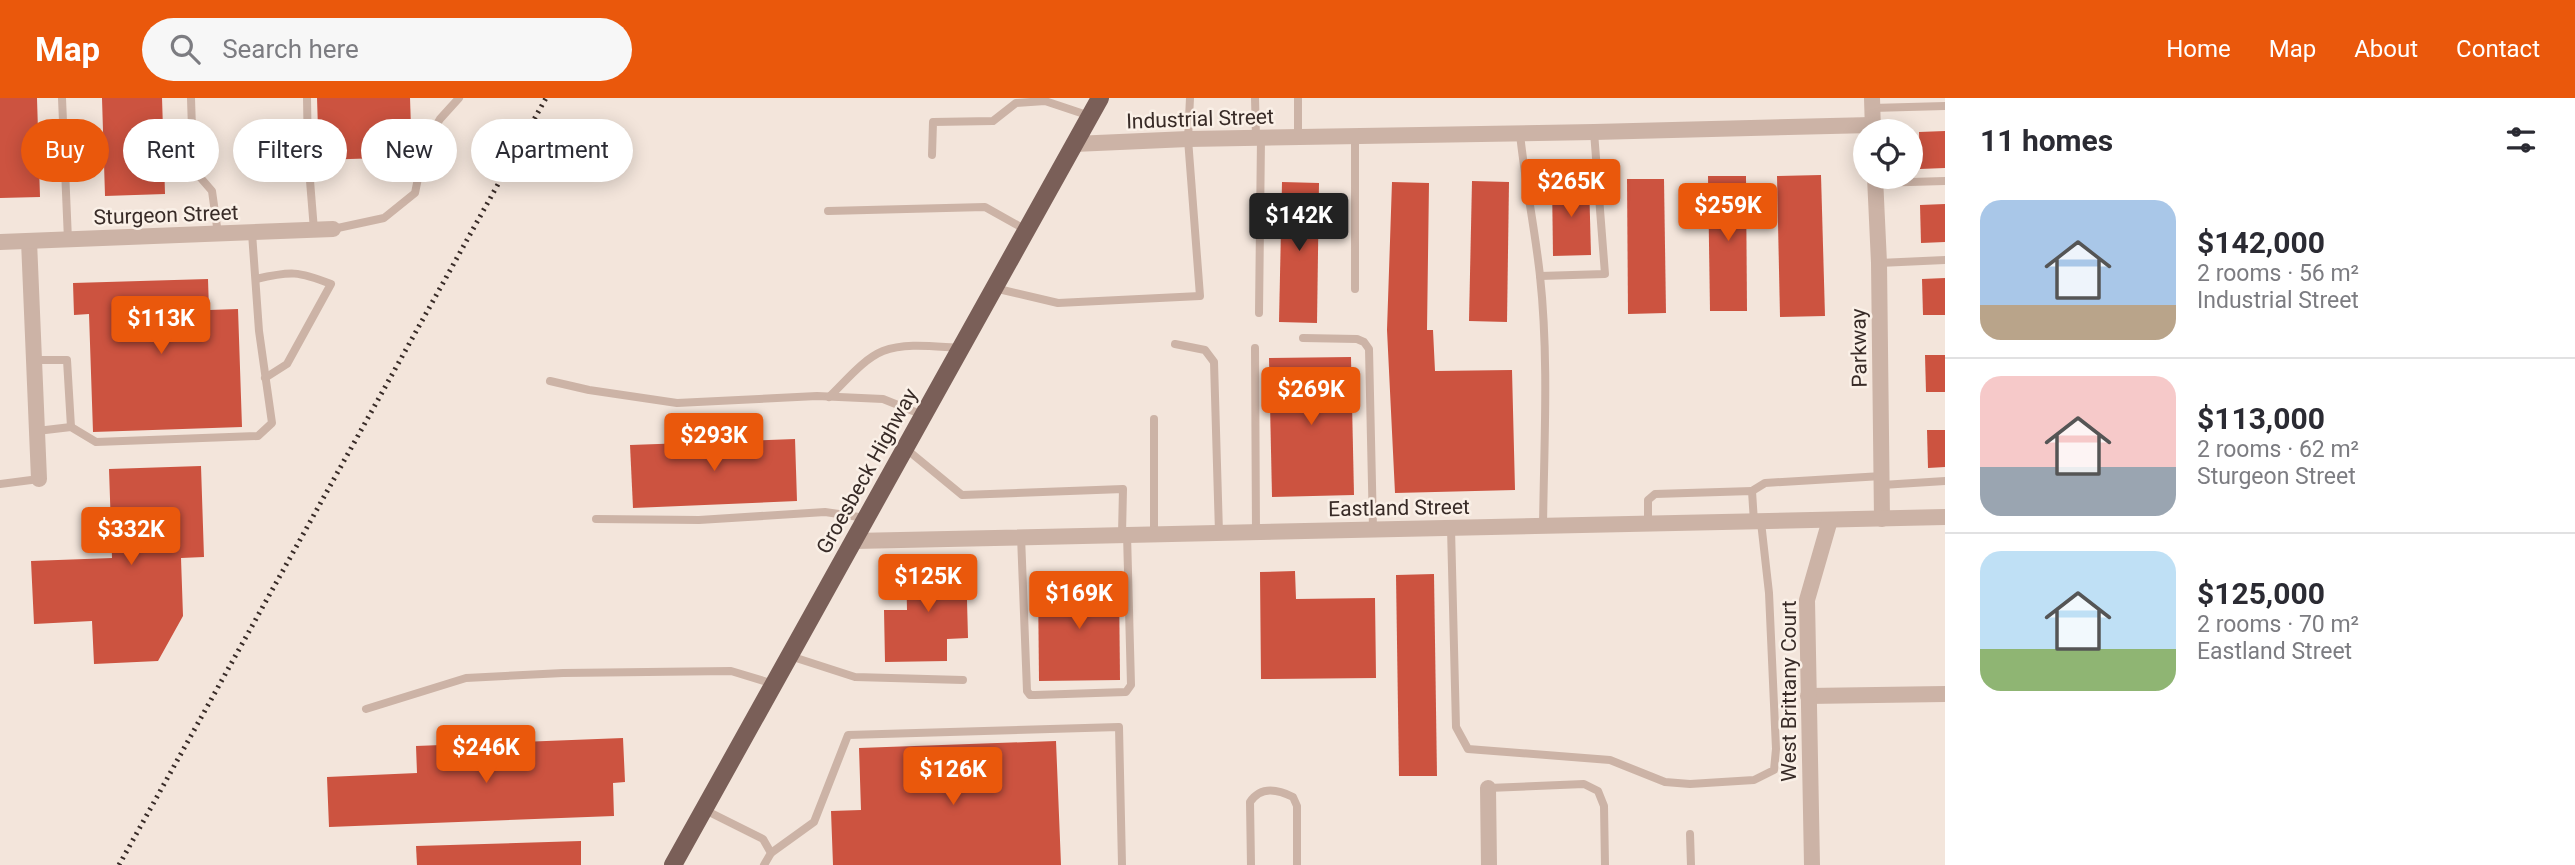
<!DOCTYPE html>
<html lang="en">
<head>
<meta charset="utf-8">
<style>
  body { margin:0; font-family:Roboto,sans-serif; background:#f7f7f7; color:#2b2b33; height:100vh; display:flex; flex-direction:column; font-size:26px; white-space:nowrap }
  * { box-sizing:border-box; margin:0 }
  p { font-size:23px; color:#7c7c81 }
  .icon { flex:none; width:38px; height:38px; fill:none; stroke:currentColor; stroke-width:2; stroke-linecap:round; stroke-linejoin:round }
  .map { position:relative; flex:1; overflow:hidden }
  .sheet { display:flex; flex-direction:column; background:#fff; width:630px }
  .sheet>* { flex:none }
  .top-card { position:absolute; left:21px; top:21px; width:665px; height:63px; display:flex; gap:14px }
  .fabs { position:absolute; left:1853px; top:21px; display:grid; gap:14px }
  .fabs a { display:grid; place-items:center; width:70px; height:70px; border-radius:50%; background:#fff; box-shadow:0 4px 18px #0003; font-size:35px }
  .price { position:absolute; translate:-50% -60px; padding:0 16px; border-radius:7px; background:#ea580c; color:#fff; font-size:23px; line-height:46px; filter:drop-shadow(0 2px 4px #0008) }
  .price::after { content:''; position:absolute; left:50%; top:42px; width:21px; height:16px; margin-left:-10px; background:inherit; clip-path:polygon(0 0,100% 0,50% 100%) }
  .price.on { background:#222; color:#fff }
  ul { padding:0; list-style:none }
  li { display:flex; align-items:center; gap:21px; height:175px; padding:0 35px }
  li+li { border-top:2px solid #e1e1e2 }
  li span { display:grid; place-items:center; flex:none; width:196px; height:140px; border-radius:21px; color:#555 }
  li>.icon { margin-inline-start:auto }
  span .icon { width:84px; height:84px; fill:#fffc; stroke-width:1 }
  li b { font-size:30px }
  h2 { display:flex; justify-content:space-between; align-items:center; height:84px; padding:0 35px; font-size:30px }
  .tag { padding:0 24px; border-radius:32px; background:#fff; box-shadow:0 4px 18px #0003; font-size:24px; line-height:63px }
  .tag.on { background:#ea580c; color:#fff }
  header { display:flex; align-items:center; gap:42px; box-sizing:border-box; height:98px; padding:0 35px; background:#ea580c; color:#fff }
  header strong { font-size:33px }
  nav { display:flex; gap:38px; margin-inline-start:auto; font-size:24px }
  .search { width:490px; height:63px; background:#f7f7f7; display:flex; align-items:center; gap:18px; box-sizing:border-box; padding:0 24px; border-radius:38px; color:#7c7c81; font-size:26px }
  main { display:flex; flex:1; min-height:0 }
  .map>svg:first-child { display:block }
  .building { fill:#cc5340 }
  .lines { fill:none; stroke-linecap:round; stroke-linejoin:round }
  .service { stroke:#ccb3a6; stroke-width:8 }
  .minor { stroke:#ccb3a6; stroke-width:16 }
  .primary { stroke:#7a5f58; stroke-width:18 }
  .rail { stroke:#382b27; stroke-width:5; stroke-dasharray:2 5; stroke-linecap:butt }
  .labels { text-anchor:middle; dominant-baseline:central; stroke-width:5; stroke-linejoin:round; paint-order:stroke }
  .street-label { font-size:21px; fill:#382b27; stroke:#faf0e7 }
</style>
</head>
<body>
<header>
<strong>Map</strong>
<div class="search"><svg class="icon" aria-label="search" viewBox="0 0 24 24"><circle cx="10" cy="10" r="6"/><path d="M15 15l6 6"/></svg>Search here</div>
<nav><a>Home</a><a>Map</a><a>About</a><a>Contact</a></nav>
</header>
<main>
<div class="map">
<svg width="1945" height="767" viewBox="0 0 1945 767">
  <rect width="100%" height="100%" fill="#f3e5db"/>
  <g class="building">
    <polygon points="0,0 37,0 40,99 0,100"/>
    <polygon points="102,0 162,0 165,96 105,98"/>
    <polygon points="317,0 410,0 412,59 319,62"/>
    <polygon points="1945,33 1945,70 1920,71 1919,34"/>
    <polygon points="1821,77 1825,218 1780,219 1777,78"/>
    <polygon points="1708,78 1746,78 1747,213 1710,213"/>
    <polygon points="1627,81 1664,81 1666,215 1628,216"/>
    <polygon points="1472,83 1509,84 1507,224 1469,223"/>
    <polygon points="1589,83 1591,157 1553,158 1552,84"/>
    <polygon points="1282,84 1319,85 1317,225 1279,224"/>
    <polygon points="1392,84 1429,85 1427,232 1433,232 1435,273 1512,272 1515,392 1395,395 1387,232"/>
    <polygon points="1945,106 1945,144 1921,145 1920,107"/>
    <polygon points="1945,180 1945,217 1923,217 1922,181"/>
    <polygon points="208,181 209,212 238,211 242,329 93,334 89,216 74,217 73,185"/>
    <polygon points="1925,257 1945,257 1945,294 1926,294"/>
    <polygon points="1351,259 1354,397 1272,399 1269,260"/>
    <polygon points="1927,332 1945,332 1945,369 1928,370"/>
    <polygon points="795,341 797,403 633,410 630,347"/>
    <polygon points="201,368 204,459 181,460 183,518 158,563 94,566 92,523 34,526 31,463 112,460 109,371"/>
    <polygon points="966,465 968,540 947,541 947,563 885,564 884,512 907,512 906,466"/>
    <polygon points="1295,473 1296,501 1375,500 1376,580 1261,581 1260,474"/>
    <polygon points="1434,476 1437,678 1399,678 1396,477"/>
    <polygon points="1038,484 1119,484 1120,582 1039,583"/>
    <polygon points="623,640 625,684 613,685 614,718 329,729 327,679 417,675 416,648"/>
    <polygon points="1056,643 1061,767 833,767 831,713 861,712 859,650"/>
    <polygon points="581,743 581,767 417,767 416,748"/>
  </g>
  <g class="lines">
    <g class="service">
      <polyline points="62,0 68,142"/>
      <polyline points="191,0 192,31 199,78 212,93 218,136"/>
      <polyline points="307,0 308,58 314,132"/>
      <polyline points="1255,0 1256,40"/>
      <polyline points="1298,0 1298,39"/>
      <polyline points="1872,10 1945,8"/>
      <path d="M1520,36c5,48 15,95 20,142 9,83 4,168 3,251"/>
      <polyline points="1355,39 1355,191"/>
      <polyline points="932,57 933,24 993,23 1016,5 1045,3 1090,18"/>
      <polyline points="1875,85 1945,83"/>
      <polyline points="828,113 985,109 1026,132"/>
      <polyline points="333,131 384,120 415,95 425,46 440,21 459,0"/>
      <polyline points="1879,165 1945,162"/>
      <polyline points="1540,178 1605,176 1594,34"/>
      <path d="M256,181c35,-8 42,-8 75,5l-44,80 -22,14"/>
      <polyline points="994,190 1058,205 1200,198 1188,41 1190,0"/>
      <polyline points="1259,215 1261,40"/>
      <polyline points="1303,240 1357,241 1364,244 1369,251 1373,431"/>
      <polyline points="1175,246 1205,252 1214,264 1219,435"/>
      <polyline points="1255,250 1256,434"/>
      <polyline points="34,262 67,262 71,329"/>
      <polyline points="550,283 589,292 677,305 817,298 883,301 923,317"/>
      <path d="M829,299c16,-15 34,-38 54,-46 23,-9 54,-4 78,-3"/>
      <polyline points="37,333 71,329 96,344 258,338 272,325 259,233 252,135"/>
      <polyline points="905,350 962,397 1123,391 1122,436"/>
      <polyline points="0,386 39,381"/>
      <polyline points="1882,387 1945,383"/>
      <polyline points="1752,393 1765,385 1882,378"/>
      <polyline points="596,421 699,422 825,414 866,420"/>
      <polyline points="1648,426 1648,402 1655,396 1752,393 1754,424"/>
      <polyline points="1451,430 1456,629 1468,651 1610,662 1665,684 1690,686 1754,682 1774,672 1776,651 1769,495 1761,424"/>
      <polyline points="1154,436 1154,321"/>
      <polyline points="1021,438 1027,593 1030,597 1035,597 1126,594 1131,587 1127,436"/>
      <polyline points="790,558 855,579 963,582"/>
      <polyline points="366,611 466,580 563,575 731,573 774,586"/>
      <polyline points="1488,690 1584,686 1598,693 1604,708 1605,767"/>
      <polyline points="705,712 763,741 771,755 764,767"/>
      <polyline points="1690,736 1691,767"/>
      <polyline points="771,755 814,724 848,637 1119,629 1122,767"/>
      <path d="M1251,767l-1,-63c11,-16 27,-13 43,-5l4,9v59"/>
    </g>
    <g class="minor">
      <polyline points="1872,0 1873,33"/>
      <polyline points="1074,46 1188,41 1594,34 1872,27"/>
      <polyline points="1875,79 1879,165 1882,421"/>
      <polyline points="29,143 39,381"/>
      <polyline points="0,144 333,131"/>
      <polyline points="854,443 1945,419"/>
      <polyline points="1808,598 1945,596"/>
      <polyline points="1488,690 1489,767"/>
      <polyline points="1812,767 1807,502 1830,422"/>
    </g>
    <polyline class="primary" points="673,767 1100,0"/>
    <polyline class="rail" points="119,767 546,0"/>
  </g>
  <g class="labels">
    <g class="street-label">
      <text transform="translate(1200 21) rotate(-2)">Industrial Street</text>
      <text transform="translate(166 117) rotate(-2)">Sturgeon Street</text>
      <text transform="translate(1859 250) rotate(-91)">Parkway</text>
      <text transform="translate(867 373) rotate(-61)">Groesbeck Highway</text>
      <text transform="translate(1399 410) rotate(-1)">Eastland Street</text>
      <text transform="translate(1789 593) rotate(-90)">West Brittany Court</text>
    </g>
  </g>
</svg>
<div class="fabs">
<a><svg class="icon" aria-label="locate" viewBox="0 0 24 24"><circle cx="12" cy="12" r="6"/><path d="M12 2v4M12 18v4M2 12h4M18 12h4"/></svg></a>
</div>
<b class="price" style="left:1571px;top:121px">$265K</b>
<b class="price" style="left:1728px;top:145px">$259K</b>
<b class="price on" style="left:1299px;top:155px">$142K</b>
<b class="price" style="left:161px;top:258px">$113K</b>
<b class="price" style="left:1311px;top:329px">$269K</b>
<b class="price" style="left:714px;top:375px">$293K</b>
<b class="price" style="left:131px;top:469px">$332K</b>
<b class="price" style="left:928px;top:516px">$125K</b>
<b class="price" style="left:1079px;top:533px">$169K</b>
<b class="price" style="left:486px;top:687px">$246K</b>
<b class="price" style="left:953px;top:709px">$126K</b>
<div class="top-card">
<a class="tag on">Buy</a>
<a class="tag">Rent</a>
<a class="tag">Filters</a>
<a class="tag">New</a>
<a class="tag">Apartment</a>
</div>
</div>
<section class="sheet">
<h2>11 homes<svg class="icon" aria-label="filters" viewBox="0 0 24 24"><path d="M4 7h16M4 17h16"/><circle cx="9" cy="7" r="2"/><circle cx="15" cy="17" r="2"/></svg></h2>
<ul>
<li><span style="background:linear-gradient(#a9c7e8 75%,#b9a48a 0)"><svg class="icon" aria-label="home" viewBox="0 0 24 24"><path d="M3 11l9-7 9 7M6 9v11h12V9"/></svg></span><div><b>$142,000</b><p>2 rooms · 56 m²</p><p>Industrial Street</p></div></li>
<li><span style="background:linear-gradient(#f6c9c9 65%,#9aa5b1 0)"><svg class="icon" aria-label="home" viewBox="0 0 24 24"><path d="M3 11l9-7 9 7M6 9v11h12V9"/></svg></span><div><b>$113,000</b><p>2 rooms · 62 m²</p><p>Sturgeon Street</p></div></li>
<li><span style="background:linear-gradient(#bfe0f5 70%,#8fb573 0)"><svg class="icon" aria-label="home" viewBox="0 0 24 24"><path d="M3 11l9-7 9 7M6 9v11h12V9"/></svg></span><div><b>$125,000</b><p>2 rooms · 70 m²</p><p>Eastland Street</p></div></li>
</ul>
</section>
</main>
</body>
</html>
